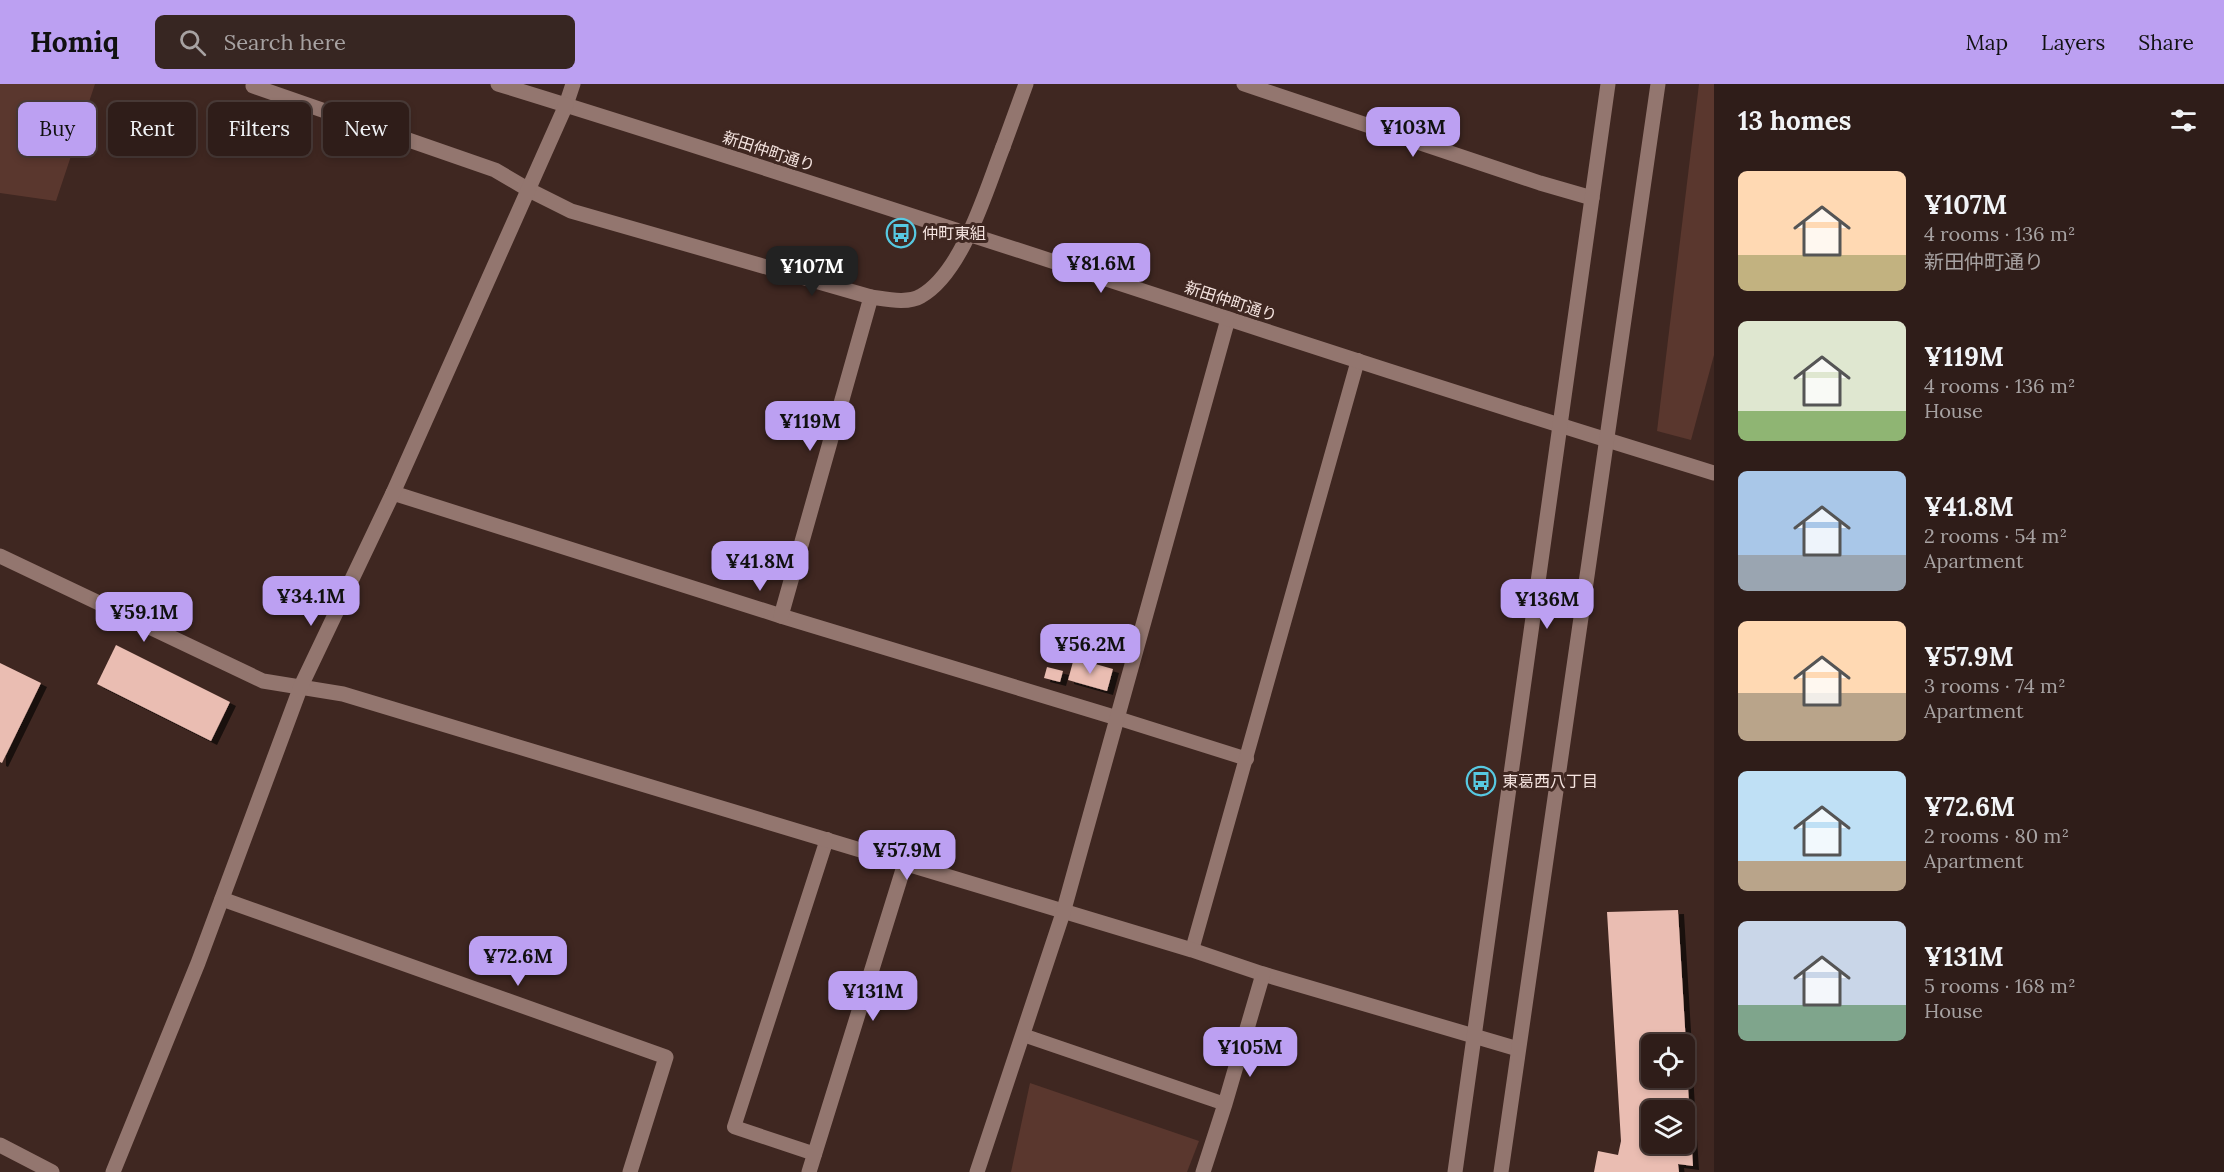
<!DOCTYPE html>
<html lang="en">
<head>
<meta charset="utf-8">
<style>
  body { margin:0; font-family:Lora,"Noto Sans JP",serif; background:#372622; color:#f1f3f6; height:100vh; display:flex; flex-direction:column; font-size:22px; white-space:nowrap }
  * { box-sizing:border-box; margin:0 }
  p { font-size:20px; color:#a7a2a2 }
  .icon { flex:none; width:33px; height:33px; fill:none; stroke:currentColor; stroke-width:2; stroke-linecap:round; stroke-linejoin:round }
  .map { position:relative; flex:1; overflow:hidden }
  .side { display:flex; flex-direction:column; background:#2f1d19; width:510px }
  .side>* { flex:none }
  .top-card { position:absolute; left:18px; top:18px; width:570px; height:54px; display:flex; gap:12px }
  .buttons { position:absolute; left:1641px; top:950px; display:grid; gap:12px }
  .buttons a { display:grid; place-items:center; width:54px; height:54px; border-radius:9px; background:#2f1d19; box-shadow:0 3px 9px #0003,0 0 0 2px #4a3b38; font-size:30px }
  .price { position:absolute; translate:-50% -51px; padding:0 14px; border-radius:12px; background:#bca0f2; color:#111; font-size:20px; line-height:39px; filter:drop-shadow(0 2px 3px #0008) }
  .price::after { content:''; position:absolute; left:50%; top:36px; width:18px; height:14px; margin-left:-9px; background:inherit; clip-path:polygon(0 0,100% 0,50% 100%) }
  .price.on { background:#222; color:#fff }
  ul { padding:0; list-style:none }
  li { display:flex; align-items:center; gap:18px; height:150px; padding:0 24px }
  li span { display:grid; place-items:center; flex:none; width:168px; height:120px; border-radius:9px; color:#555 }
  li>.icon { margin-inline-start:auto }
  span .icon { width:72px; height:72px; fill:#fffc; stroke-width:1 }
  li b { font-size:26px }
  h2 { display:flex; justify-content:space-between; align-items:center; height:72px; padding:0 24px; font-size:26px }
  .tag { padding:0 21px; border-radius:9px; background:#2f1d19; box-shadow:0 3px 9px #0003,0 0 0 2px #4a3b38; font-size:21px; line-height:54px }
  .tag.on { background:#bca0f2; color:#111 }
  header { display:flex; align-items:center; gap:36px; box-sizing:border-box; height:84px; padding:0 30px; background:#bca0f2; color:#111 }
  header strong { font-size:28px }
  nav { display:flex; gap:33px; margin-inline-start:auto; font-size:21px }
  .search { width:420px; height:54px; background:#372622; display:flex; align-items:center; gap:15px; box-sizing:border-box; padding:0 21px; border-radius:9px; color:#a7a2a2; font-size:22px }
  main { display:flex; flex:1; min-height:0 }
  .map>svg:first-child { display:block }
  .green { fill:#5a372e }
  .building { fill:#eabdb2; fill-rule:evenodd; filter:url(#shadow) }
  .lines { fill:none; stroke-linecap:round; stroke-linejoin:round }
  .service { stroke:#93766f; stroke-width:14 }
  .minor { stroke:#93766f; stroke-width:15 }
  .tertiary { stroke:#93766f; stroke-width:15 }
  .labels { text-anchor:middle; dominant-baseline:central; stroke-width:6; stroke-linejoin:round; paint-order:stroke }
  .street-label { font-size:16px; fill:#f4e3df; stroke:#3f2721 }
  .poi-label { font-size:16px; fill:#f4e3df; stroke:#3f2721; text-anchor:start }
</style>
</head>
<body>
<header>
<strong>Homiq</strong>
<div class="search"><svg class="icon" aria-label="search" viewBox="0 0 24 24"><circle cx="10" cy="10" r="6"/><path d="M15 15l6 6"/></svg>Search here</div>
<nav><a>Map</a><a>Layers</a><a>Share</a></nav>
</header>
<main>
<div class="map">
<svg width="1714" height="1088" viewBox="0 0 1714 1088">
  <defs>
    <filter id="shadow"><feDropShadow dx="6" dy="4" stdDeviation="0" flood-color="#0009"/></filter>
  </defs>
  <rect width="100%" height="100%" fill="#3f2721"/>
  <g class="green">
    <polygon points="0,0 95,0 56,117 0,109"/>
    <polygon points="1699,0 1714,0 1714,271 1691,356 1657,347"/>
    <polygon points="1030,999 1199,1057 1187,1088 1011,1088"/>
  </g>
  <g class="building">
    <polygon points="116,561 230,618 211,657 97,600"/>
    <polygon points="1074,574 1113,585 1107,607 1068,596"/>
    <polygon points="0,579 41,599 2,679 0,678"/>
    <polygon points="1047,583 1063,587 1060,598 1044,594"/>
    <path d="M1678,826l8,134h-34v33h32v-22h2l7,111 -15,-2 1,8h-85l4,-21 20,4 3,-14 -14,-229zM1652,1026h32v33h-32z"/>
  </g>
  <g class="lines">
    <g class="service">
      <polyline points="1117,634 1247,675"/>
      <polyline points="1192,866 1358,276"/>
      <polyline points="1023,951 1225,1020"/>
      <polyline points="815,1070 734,1043 827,755"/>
    </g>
    <g class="minor">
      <polyline points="1244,0 1540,99 1592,114"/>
      <polyline points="253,2 495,86 529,106"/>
      <polyline points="566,21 573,0"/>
      <polyline points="1003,63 1026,0"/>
      <polyline points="393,409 781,532 1117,634"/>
      <polyline points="0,472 263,597 343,610 1192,866 1263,890 1518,965"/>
      <polyline points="781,532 871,213"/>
      <polyline points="222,815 666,973 630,1088"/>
      <polyline points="809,1088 905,779"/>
      <polyline points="977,1088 1063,829 1228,235"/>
      <polyline points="1203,1088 1225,1020 1263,890"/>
    </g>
    <g class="tertiary">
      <path d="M498,0c407,125 809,265 1216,389"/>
      <path d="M529,106l42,21 300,86c15,2 37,7 50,-1 42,-24 65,-106 82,-149"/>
      <polyline points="0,1061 52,1088"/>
      <polyline points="113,1088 198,879 301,602 393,409 566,21"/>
      <polyline points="1455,1088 1608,0"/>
      <polyline points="1501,1088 1658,0"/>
    </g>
  </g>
  <defs>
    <g id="bus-ring" transform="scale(1.5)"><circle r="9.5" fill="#3f2721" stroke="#57c9e2" stroke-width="1.5"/><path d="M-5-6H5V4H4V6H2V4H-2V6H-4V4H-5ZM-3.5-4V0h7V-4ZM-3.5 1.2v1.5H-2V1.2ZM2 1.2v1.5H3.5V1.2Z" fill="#57c9e2"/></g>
  </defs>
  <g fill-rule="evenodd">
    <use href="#bus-ring" x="901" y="149"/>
    <use href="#bus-ring" x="1481" y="697"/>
  </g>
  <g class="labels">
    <g class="street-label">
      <text transform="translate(769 67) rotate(18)">新田仲町通り</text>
      <text transform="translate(1231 217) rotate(18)">新田仲町通り</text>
    </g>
    <g class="poi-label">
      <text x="922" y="149">仲町東組</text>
      <text x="1502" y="697">東葛西八丁目</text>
    </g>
  </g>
</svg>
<div class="buttons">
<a><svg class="icon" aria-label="locate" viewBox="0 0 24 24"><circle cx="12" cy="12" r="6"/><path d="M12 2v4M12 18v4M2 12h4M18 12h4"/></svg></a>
<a><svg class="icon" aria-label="layers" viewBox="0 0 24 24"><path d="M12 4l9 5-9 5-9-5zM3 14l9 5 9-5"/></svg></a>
</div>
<b class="price" style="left:1413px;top:74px">¥103M</b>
<b class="price" style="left:1101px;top:210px">¥81.6M</b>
<b class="price on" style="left:812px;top:213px">¥107M</b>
<b class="price" style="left:810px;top:368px">¥119M</b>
<b class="price" style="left:760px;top:508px">¥41.8M</b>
<b class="price" style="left:311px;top:543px">¥34.1M</b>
<b class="price" style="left:1547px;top:546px">¥136M</b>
<b class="price" style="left:144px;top:559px">¥59.1M</b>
<b class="price" style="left:1090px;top:591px">¥56.2M</b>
<b class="price" style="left:907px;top:797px">¥57.9M</b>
<b class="price" style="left:518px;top:903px">¥72.6M</b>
<b class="price" style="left:873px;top:938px">¥131M</b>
<b class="price" style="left:1250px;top:994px">¥105M</b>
<div class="top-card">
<a class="tag on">Buy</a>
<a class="tag">Rent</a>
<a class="tag">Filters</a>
<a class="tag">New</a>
</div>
</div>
<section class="side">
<h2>13 homes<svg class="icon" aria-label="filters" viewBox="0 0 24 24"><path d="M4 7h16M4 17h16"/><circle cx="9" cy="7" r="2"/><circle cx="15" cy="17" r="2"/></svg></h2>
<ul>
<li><span style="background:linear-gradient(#ffd9b3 70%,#c2b280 0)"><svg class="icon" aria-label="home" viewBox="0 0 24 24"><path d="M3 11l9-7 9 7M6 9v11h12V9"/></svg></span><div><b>¥107M</b><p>4 rooms · 136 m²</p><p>新田仲町通り</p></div></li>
<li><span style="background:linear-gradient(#dfe7d0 75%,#8fb573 0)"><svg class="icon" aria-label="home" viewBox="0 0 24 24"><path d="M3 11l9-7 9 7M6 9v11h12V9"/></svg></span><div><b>¥119M</b><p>4 rooms · 136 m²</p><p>House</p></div></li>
<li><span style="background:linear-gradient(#a9c7e8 70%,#9aa5b1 0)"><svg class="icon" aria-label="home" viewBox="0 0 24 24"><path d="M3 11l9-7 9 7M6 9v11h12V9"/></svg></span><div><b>¥41.8M</b><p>2 rooms · 54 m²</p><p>Apartment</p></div></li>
<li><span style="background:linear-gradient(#ffd9b3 60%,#b9a48a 0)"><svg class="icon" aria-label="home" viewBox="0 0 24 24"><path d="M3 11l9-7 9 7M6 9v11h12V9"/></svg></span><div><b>¥57.9M</b><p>3 rooms · 74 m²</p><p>Apartment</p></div></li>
<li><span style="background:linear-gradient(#bfe0f5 75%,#b9a48a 0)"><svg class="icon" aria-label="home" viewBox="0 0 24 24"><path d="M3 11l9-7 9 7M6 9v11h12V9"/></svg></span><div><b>¥72.6M</b><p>2 rooms · 80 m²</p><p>Apartment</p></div></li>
<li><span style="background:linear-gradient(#c9d6e8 70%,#7fa58c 0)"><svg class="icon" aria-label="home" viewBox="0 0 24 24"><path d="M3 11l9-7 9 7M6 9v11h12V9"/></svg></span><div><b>¥131M</b><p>5 rooms · 168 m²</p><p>House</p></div></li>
</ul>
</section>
</main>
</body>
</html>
